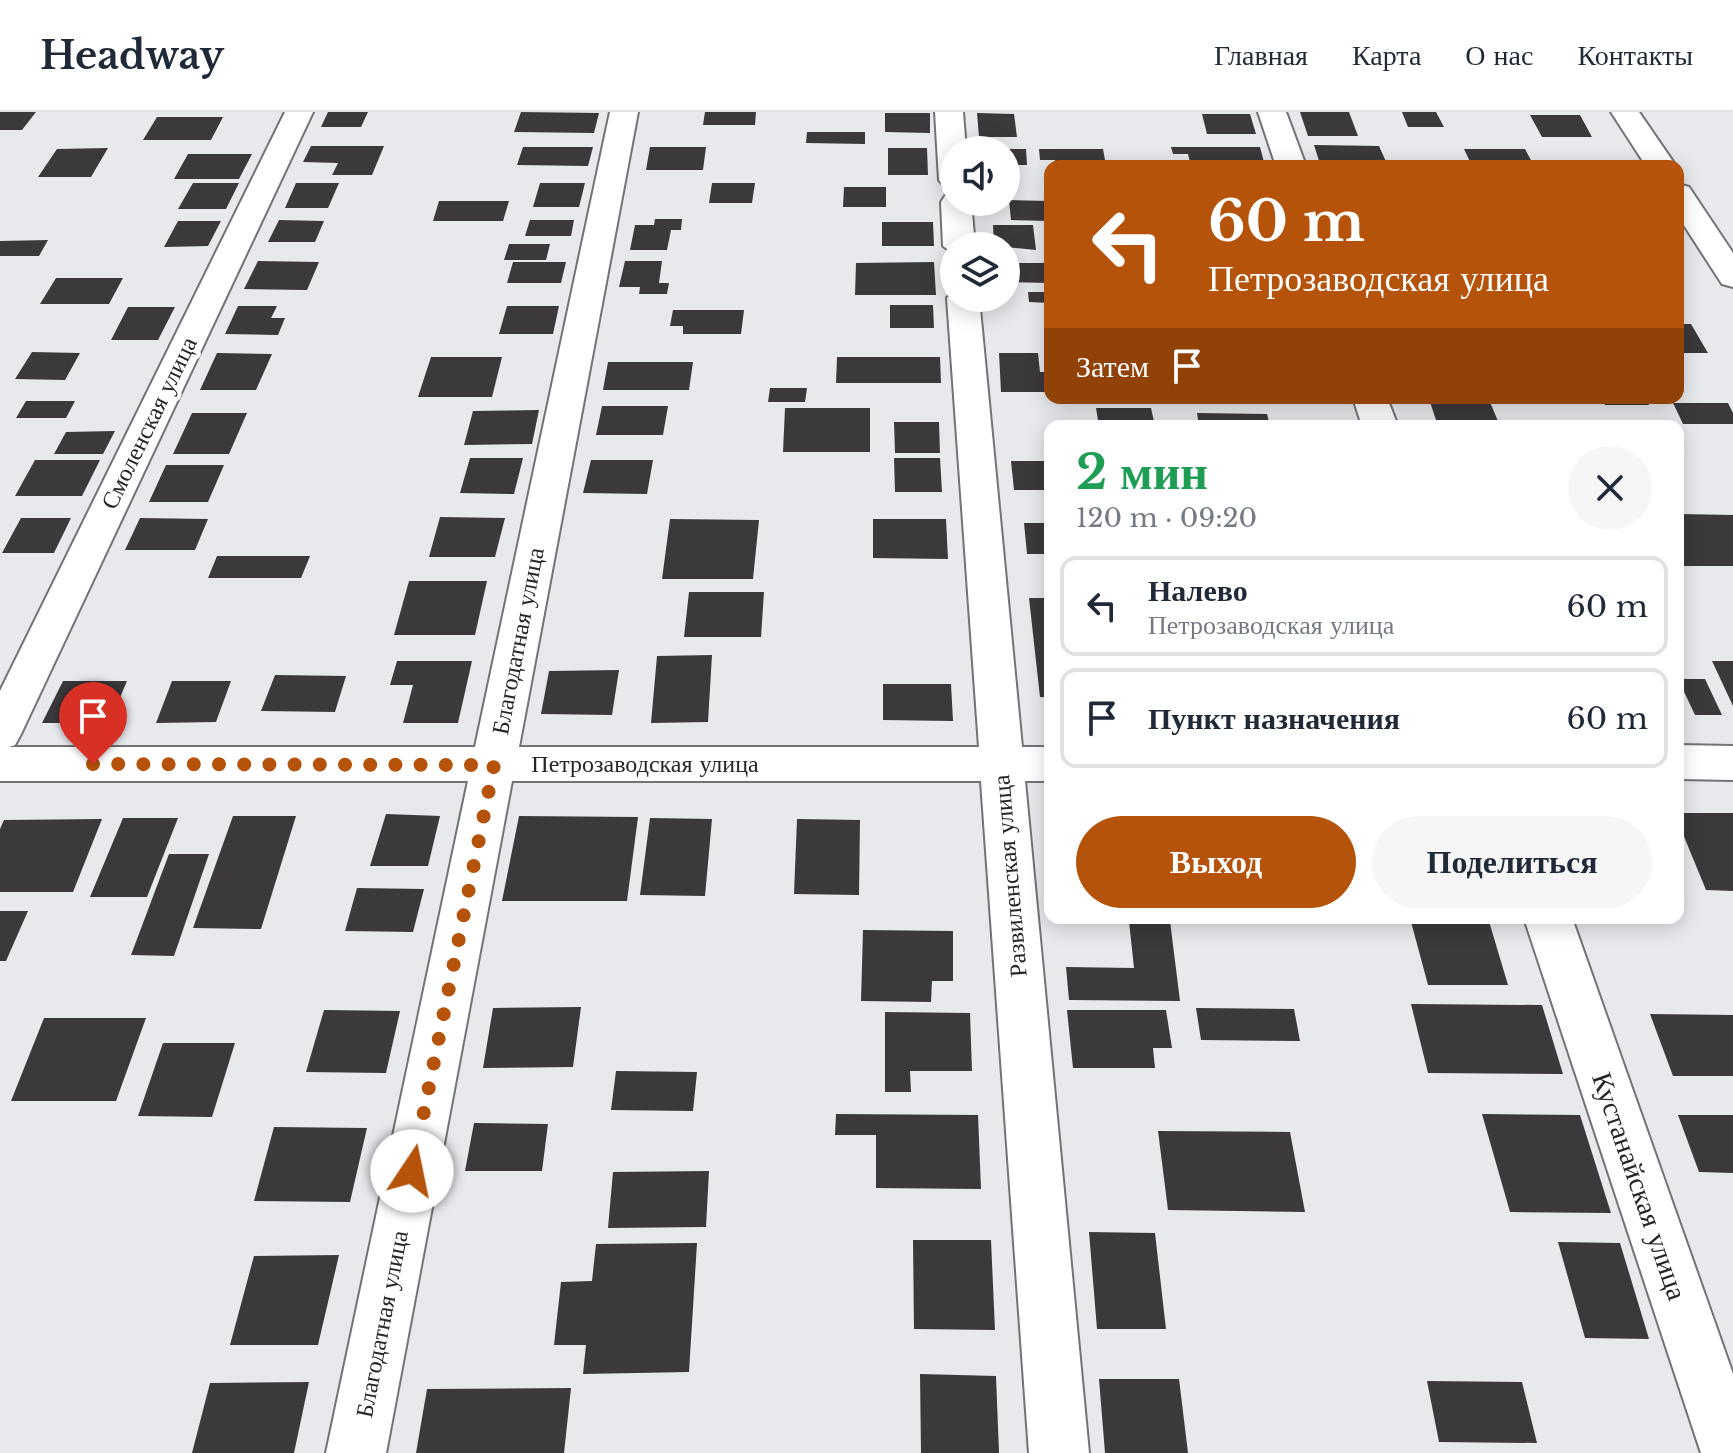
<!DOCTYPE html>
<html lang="ru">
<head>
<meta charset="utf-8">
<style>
	body { margin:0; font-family:"Libre Baskerville",serif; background:#f6f6f7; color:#1f2937; height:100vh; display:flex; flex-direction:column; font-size:30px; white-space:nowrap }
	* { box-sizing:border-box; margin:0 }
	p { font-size:26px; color:#747a83 }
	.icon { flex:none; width:44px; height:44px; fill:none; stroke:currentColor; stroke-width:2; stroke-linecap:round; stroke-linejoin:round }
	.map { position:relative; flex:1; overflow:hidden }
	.panel { position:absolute; left:1044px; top:308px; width:640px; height:504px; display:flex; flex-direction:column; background:#fff; border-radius:16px; box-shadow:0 4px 20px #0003 }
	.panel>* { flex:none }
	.banner { position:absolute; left:1044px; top:48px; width:640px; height:244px; border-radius:16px; box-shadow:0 4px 20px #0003; background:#b45309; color:#fff; overflow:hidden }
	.fabs { position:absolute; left:940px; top:24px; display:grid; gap:16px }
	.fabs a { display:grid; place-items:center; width:80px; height:80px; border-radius:50%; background:#fff; box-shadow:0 4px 20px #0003; font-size:40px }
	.pin { position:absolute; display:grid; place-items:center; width:68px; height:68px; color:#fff; margin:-82px -34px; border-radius:50% 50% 50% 0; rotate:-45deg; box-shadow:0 0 8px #0007 }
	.pin .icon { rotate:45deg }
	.me { position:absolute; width:88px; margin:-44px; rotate:11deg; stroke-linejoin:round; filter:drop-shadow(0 0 6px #0008) }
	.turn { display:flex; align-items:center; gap:28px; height:168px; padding:0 32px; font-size:36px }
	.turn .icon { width:104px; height:104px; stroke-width:2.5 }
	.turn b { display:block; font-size:56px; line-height:68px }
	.then { display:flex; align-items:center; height:76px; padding:0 32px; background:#0003; gap:16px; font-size:30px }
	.round { display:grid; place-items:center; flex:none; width:84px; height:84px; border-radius:42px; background:#f6f6f7 }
	.summary { display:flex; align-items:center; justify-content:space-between; height:136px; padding:0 32px }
	h1 { font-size:48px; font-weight:800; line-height:60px; color:#1e9e55 }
	.button { display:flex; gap:16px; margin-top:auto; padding:16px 32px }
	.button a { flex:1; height:92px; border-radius:48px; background:#b45309; color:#fff; font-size:32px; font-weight:800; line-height:92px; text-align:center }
	.button a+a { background:#f6f6f7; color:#1f2937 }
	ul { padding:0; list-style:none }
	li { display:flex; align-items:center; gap:24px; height:100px; margin:0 16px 12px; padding:0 16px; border:4px solid #e0e1e3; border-radius:16px }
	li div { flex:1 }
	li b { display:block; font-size:30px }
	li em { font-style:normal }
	header { display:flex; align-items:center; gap:48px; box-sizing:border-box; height:112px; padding:0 40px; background:#fff; border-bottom:2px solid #e0e1e3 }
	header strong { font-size:38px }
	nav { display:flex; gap:44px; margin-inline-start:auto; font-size:28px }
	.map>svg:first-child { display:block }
</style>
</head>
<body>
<header>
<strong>Headway</strong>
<nav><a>Главная</a><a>Карта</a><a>О нас</a><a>Контакты</a></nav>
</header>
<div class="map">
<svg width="1733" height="1341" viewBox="0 0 1733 1341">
	<rect width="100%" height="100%" fill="#e8e9ed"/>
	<path fill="#3b393b" d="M0 0H36L22 18H0Z
		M328 0H368L361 15H321Z
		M521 0 599 1 594 21 514 20Z
		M705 0H756L755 13H703Z
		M1300 0H1349L1358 24H1308Z
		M1402 0H1436L1444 15H1408Z
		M885 1H930V21L885 20Z
		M977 1 1014 2 1017 25H979Z
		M1202 2H1250L1256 22H1207Z
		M1530 3H1580L1592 25H1542Z
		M157 5H223L211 28H143Z
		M807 20H865V32L806 31Z
		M1314 33 1379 34 1388 54 1320 52Z
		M311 34H384L372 63H332L338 51 303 50Z
		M523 35H593L588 54 517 53Z
		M650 35H706L703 58H646Z
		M1171 35H1260L1265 54H1191L1188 42H1173Z
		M108 36 91 65H38L57 37Z
		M888 36H927L928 63H888Z
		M1006 37H1026L1027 53H1006Z
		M1039 37H1103L1105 48H1118L1119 54 1055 52V48H1040Z
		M1464 37H1525L1534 54H1472Z
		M188 42H252L239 67H174Z
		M193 71H239L226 97H178Z
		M296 71H339L328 96H285Z
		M540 71H585L579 95H533Z
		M712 71H755L752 91H709Z
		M844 75H886V95H843Z
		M1009 88 1050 89V109L1011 108Z
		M439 89H509L503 109H433Z
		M655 107H682L681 118H671L667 138H630L635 113H654Z
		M279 108 324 109 315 130H268Z
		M530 108H574L571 124H525Z
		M178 109H221L208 134 164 135Z
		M882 110H933L934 134H882Z
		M993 113H1033L1036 138 994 134Z
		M48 128 39 144H0V129Z
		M509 132H550L546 148H504Z
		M258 149 319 150 307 178 244 177Z
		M625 149H662L659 171H669L667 182H639L640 175H619Z
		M513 150H566L561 171H507Z
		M934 150 936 183H855L856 151Z
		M1006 151H1050V171L1006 170Z
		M56 166H123L109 192H40Z
		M1028 180H1050V191L1029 190Z
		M890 193H933L934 216H890Z
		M238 194H277L271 206H285L278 223 225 222Z
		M507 194H559L553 222H499Z
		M128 195H175L158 228H111Z
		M673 198H744L741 222H683V214H670Z
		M1678 207 1681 212H1691L1708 241H1678Z
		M32 240 80 241 65 268 15 267Z
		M217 241 272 242 256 278H200Z
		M999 241H1038L1040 260H1050V280H1001Z
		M431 245H502L492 285H418Z
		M837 245H940L941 271H836Z
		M608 250H693L689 278H603Z
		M770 276H807L805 290H768Z
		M1601 286H1645L1649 293H1605Z
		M26 289H75L66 306H16Z
		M1430 290H1490L1500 314H1438Z
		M1673 291H1728L1733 301V312H1683Z
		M602 294H668L663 323H596Z
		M785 296H870V340H783Z
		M1096 296H1151L1155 314H1099Z
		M539 298 532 332 464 333 473 299Z
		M192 301H247L229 342H173Z
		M1197 301 1267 302 1270 314H1199Z
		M894 310H939L940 341H895Z
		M115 319 103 342H54L66 320Z
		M470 346H523L514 382 460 381Z
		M894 346H940L942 380H895Z
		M35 348H100L82 384H15Z
		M591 348H653L647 382 583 381Z
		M1011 349H1050V378H1014Z
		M166 353H224L208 390H149Z
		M1678 402 1733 403V454H1678Z
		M440 405 505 406 495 445H429Z
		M21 406H71L54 441H2Z
		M140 406 208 407 195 438H125Z
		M670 407 759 408 753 467H662Z
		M873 407H946L948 447 873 446Z
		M1024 411H1050V442H1027Z
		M217 444H310L301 466H208Z
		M409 469H487L475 523H394Z
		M689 480H764L761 525H684Z
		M1029 486H1050V585H1040Z
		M712 543 708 610 651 611 657 544Z
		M397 549H472L458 611H403L413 573H390Z
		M1712 549H1733V594Z
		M619 558 612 603 541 602 549 559Z
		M275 563 346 564 335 600 261 599Z
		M1678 567H1705L1722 603H1695Z
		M63 569H127L109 611H42Z
		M172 569H231L216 610 156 611Z
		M883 572H951L953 609 883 608Z
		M1678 701H1733V779L1706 778 1678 710Z
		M386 702 440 704 428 754H370Z
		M233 704H296L261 817 193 816Z
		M519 704 638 705 627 789H502Z
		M123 706H178L147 785H90Z
		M650 706 712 707 705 784 640 783Z
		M102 707 73 780H0V717L4 708Z
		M797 707 860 708 859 783 794 782Z
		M169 742H209L174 844 131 843Z
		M357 776 424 777 413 820 345 819Z
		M0 799H28L6 849H0Z
		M1410 806H1488L1508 873H1428Z
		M1129 809H1170L1180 889 1069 888 1066 855 1134 856Z
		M863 818 953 819V869H932L931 890 861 889Z
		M1411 892 1542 893 1563 962 1428 961Z
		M581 895 573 955 483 956 493 896Z
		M1196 896 1294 897 1300 929 1201 928Z
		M324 898 400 899 386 961 306 960Z
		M1067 898H1166L1172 936H1153L1155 956H1073Z
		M885 900 970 901 972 959H910L911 980H885Z
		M1650 902 1733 903V964H1673Z
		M44 906H146L116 989H11Z
		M163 931H235L212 1005 138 1004Z
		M616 959 697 960 693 999 611 998Z
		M836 1002 978 1003 981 1077 876 1076V1023H835Z
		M1482 1002 1580 1003 1611 1101 1510 1100Z
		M1678 1003H1733V1061L1699 1060Z
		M474 1011 548 1012 542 1059H465Z
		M274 1015 367 1016 350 1090 254 1089Z
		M1158 1019 1290 1020 1305 1100 1168 1098Z
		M709 1059 706 1115 608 1116 613 1060Z
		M1089 1120 1155 1121 1166 1217H1097Z
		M913 1128H991L995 1218 914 1217Z
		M1558 1130 1620 1131 1649 1227 1585 1226Z
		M697 1131 689 1260 583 1262 586 1233H554L561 1170 592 1169 596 1132Z
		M339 1143 318 1233H230L254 1144Z
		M920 1262 996 1264 999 1341H921Z
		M1099 1267H1179L1188 1341H1105Z
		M1427 1269 1522 1270 1537 1331 1439 1330Z
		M309 1270 294 1341H192L210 1271Z
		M571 1276 564 1341H416L427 1277Z"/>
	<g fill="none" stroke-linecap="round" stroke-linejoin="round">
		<g stroke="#717376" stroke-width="4">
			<path id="minor" d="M285 0H313L21 622 15 633 9 635H475L610 0H638L519 635H979L947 186 954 179V186H979L1022 635H1050V669H1025L1089 1341H1029L981 669H512L386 1341H326L468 669H0V579Z
				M935 0H963L966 38H954V77L944 74 939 68Z
				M1258 0H1286L1306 54H1276Z
				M1611 0H1639L1676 54H1646Z
				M1678 72 1689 75 1733 141V175L1722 172 1678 104Z
				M954 81V90H971L975 134H954V142L943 134 941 90 945 84Z
				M1353 286H1387L1398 314H1362Z
				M1678 633 1733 634V668L1678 667Z
				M1524 806H1572L1733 1262V1341H1701Z"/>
		</g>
		<use href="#minor" fill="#fff" fill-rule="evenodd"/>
	</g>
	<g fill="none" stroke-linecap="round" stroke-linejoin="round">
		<path stroke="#b45309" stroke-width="14" stroke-dasharray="0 25.2" d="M93 652 494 653 412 1059"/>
	</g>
	<g text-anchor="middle" stroke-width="8" stroke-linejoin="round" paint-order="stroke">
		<g font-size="24" fill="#252627" stroke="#fff">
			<text transform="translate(149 311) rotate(-64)" y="8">Смоленская улица</text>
			<text transform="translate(518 529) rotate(-79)" y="8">Благодатная улица</text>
			<text x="645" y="660">Петрозаводская улица</text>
			<text transform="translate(1010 764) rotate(-95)" y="8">Развиленская улица</text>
			<text transform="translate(382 1212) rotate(-79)" y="8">Благодатная улица</text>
		</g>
		<g font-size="28" fill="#252627" stroke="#fff">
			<text transform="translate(1640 1074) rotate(71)" y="10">Кустанайская улица</text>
		</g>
	</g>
</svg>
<div class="fabs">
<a><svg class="icon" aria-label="sound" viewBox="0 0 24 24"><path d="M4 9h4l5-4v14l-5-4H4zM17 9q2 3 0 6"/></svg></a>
<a><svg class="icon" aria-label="layers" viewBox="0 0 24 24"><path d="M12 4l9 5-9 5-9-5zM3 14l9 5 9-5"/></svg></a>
</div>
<div class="pin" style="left:93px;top:652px;background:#d93025"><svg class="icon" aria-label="arrive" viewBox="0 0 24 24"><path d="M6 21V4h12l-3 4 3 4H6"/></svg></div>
<svg class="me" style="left:412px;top:1059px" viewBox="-20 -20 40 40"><circle r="19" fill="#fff"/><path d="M0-13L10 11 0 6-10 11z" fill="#b45309"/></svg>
<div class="banner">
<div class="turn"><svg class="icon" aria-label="left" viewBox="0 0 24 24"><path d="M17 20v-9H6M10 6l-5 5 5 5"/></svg><div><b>60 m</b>Петрозаводская улица</div></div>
<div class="then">Затем<svg class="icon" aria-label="arrive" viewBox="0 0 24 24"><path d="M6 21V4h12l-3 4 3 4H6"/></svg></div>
</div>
<section class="panel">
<div class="summary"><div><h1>2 мин</h1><p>120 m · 09:20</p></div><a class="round"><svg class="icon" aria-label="close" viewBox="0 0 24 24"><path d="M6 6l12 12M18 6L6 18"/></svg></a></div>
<ul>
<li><svg class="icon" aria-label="left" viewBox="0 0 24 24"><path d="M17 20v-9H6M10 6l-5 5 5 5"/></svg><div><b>Налево</b><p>Петрозаводская улица</p></div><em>60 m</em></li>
<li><svg class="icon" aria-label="arrive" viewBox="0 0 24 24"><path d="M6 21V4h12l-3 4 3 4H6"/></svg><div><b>Пункт назначения</b></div><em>60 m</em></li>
</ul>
<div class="button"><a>Выход</a><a>Поделиться</a></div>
</section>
</div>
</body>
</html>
